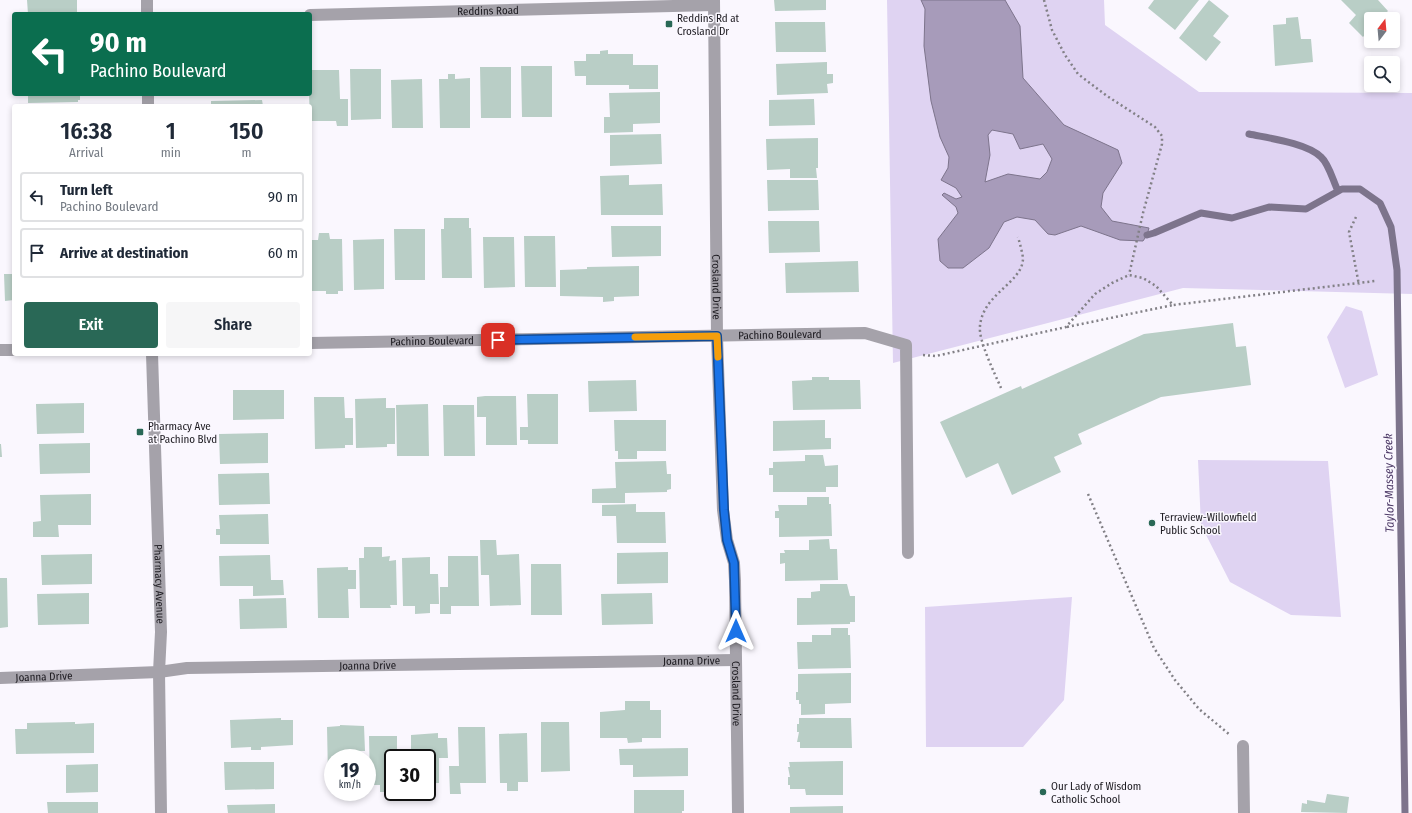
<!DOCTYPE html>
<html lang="en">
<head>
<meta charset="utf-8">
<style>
	body { margin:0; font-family:"Fira Sans Condensed",sans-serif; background:#f6f6f7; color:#1f2937; height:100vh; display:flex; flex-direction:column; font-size:15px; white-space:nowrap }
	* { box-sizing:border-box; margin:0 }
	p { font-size:13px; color:#747a83 }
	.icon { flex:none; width:22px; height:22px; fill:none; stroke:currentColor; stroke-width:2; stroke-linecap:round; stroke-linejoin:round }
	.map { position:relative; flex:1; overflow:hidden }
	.drawer { position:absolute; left:12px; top:104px; width:300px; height:252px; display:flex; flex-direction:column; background:#fff; border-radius:4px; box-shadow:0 2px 6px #0003 }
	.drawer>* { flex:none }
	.top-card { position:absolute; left:12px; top:12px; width:300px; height:84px; border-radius:4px; box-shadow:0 2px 6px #0003; background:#0b6e4f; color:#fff; overflow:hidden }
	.needle { width:26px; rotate:16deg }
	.tools { position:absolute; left:1364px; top:12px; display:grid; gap:8px }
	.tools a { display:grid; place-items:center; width:36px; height:36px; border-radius:4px; background:#fff; box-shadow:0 2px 6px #0003; font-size:20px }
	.speed { position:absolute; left:324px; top:749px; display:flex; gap:8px; font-size:20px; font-weight:700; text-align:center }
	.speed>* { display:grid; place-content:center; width:52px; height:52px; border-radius:50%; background:#fff; box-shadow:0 2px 6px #0003; line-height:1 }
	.speed small { font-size:10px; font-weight:400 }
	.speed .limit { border:2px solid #111; border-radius:6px; background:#fff; color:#111 }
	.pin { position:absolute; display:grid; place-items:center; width:34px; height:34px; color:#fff; margin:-17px; border-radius:8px; box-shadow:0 2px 6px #0006 }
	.me { position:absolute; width:44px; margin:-22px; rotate:0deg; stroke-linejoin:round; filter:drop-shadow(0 0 3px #0008) }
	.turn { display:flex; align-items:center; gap:14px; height:84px; padding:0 12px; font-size:18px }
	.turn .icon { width:52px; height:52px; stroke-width:2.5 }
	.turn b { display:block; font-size:28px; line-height:34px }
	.eta { display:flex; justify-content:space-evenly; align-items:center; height:68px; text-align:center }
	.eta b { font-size:24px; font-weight:600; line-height:28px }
	.cta { display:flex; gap:8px; margin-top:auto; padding:8px 12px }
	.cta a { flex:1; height:46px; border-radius:4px; background:#296856; color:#fff; font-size:16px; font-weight:600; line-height:46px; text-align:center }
	.cta a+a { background:#f6f6f7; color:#1f2937 }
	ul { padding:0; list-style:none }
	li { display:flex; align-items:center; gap:12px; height:50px; margin:0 8px 6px; padding:0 4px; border:2px solid #e0e1e3; border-radius:4px }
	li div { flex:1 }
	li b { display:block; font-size:15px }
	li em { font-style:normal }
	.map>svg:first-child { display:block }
</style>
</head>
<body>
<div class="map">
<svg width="1412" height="813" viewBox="0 0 1412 813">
	<rect width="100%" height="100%" fill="#faf7fe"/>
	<path fill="#dfd3f2" d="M887 0H1104L1105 25 1199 92 1412 93V294L1183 288 893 363Z
		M1346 306 1362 311 1378 375 1345 388 1327 337Z
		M1198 460 1328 461 1341 617 1291 615 1230 582 1201 525Z
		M1072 597 1064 700 1023 747H926L925 607Z"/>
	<path fill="#a79bba" stroke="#7d748c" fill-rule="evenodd" d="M921 0H1005L1020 26 1023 78 1064 125 1118 150 1122 163 1103 193 1101 207 1112 221 1149 228 1147 235 1143 241 1120 240 1081 226 1055 235 1048 234 1035 220 1017 217 1004 222 989 248 963 268H948L940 261 938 239 958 213 956 207 942 195 944 193 956 199 962 197 956 188 941 180 948 168 949 157 940 137 931 101 924 46 925 9ZM992 130 1013 134 1020 149 1043 144 1052 159 1047 172 1040 179 1008 174 985 182 990 155 988 135Z"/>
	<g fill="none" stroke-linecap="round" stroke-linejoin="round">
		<path stroke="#7d748c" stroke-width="7" d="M1249 134C1268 138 1307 143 1321 157 1329 164 1333 181 1338 191
			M1147 235 1154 233 1201 213 1232 218 1269 207 1306 209 1342 189H1360L1380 203 1391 227 1397 270 1405 813"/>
	</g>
	<path fill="#b9cec6" d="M27 0H77V14H28Z
		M774 0H826V10L775 11Z
		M1154 0H1199L1175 30 1148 8Z
		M1209 0 1229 16 1213 36 1221 42 1206 61 1179 38Z
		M1341 0H1378L1388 11 1380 19H1371V28L1363 37 1349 23 1356 15Z
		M1298 17 1301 39H1311L1313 62 1275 66 1273 25 1286 24V18Z
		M775 22H825L826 52H776Z
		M608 50V54H633V65H658V89H629V85H586V76H575L574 61H586V54H600V51Z
		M827 62V74H833V83L827 84 828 93 777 95 776 64Z
		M521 66H552V117H522Z
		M480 67H511V118H481Z
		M350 69H381V119L351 120Z
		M310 70H339L340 99H348V126H337L336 121H310L309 94H310Z
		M448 74H455V79L470 78V128H440L439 79H448Z
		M422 79 423 128H392L391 80Z
		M660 92V123L633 124V132L604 133V117H610L609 93Z
		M28 94H80V100H78V102L28 103Z
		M814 99 815 125 769 126V100Z
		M262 100 263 106H211V101Z
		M661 134 662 164 610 166V135Z
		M818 138V168H816L817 178H790V169L767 170 766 139Z
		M629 175V185L662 184 663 215H601L600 176Z
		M767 180H818L819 210 768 211Z
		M444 218H469V228H471L472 278H442L441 229H444Z
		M768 221H819L820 252 769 253Z
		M611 226H661V256L612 257Z
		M394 229H425V280H395Z
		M319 233H329L330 239H342L343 291H338V294H326V291H312V240H318Z
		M524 236H555L556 287H525Z
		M483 237H514L515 287 484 288Z
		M384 239V289L354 290 353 240Z
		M858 261 859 292 786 293 785 263Z
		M639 266V296L614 297V301L603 302V297L560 296V270L587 269V267Z
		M4 274H14V300L5 301Z
		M1233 323 1236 347 1246 346 1251 385 1161 397 1078 434 1082 444 1054 457 1061 472 1012 495 998 463 966 478 940 422 1021 386 1022 389 1144 334Z
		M812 377H829V380H860L861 409 793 410 792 381 812 380Z
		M636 380 637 411 589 412 588 381Z
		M233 390H284V419L233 420Z
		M527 394H558V444H528V440H520V427H528Z
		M485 396H516L517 445H486V417H477V397Z
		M314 397H344L345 418H353V445H345V448L315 449Z
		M386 398V408H395V444H387V447L356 448 355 399Z
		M84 403V433L37 434 36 404Z
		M428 404 429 456H397L396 405Z
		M443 405H474L475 456H444Z
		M614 420H666V451H637V459H618V451H615Z
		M825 420V438H831V449L773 451V421Z
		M268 433V463L220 464 219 434Z
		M90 443V473L40 474 39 444Z
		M0 444H1L2 457H0Z
		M805 455H823L825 466 838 465V487H826V492H773V475H769V468H773V462L805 461Z
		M666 461 667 474H671V489L667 490V492L625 493V503H592V489L616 488 615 462Z
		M269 473 270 504 219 505 218 474Z
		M91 494V525H58L59 537H33V522L41 521 40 495Z
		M807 497H829V504H831L832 536 779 537V518H775V511H779L778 505H807Z
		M636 504V512H665L666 543H617L616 516H602V505Z
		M268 514 269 544H220V535H216V529H220L219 515Z
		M829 539 830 549H837L838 580 785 581V563L780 564V553H785L784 550H809V540Z
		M480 540H496L497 555 519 554 521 605 490 606 489 575H481Z
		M364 547H382V557L390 556 389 561 396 560 397 605H390L391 608H360L359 558H364Z
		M668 552V583L617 584V553Z
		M92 554V584L42 585 41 555Z
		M270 555 271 580H283L284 595 253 596V586H220L219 556Z
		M448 556H478L479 606H451V614H440V587H448Z
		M430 557V574H438L439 604H430V613L415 614V606H403L402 558Z
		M531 564H561L562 615H531Z
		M348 567V570H356V589H348L349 618H318L317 568Z
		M0 578H7L8 627 0 628Z
		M820 584H847L850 596H855V622H850V624L797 625V598H811V592L820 591Z
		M89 593V624L38 625 37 594Z
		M652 593 653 624 602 625 601 594Z
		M286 598 287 628 240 629 239 599Z
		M831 628H848V635H850L851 668 798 669 797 642H812V635H831Z
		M851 673V703L825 704V714L801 715V704H799V700H796V692H798V674Z
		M625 701H650V710H661V738H642V742L628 743 627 738H600V712L625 710Z
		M281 718V720H293V745L261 747V750H251V747L231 748 230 720Z
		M799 718H851L852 748H800V742H797L799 732H797V724H799Z
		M75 722V724L94 723V753L16 754 15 729H27V723Z
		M541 722H569L570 771 541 772Z
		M340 725 364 726 365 751H355L356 758H333V776H328L327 727 340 726Z
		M458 727H485L486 783H460L461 794H450L449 766H459Z
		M438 733V738H447L448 758H439V783H433L434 793H427V758H411V735Z
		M527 733 528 782H518V791H507V783H500L499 734Z
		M369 736H397V758H393V792H380V785H370Z
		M688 748V776L633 777V765H620L619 749Z
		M843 761V795H806L805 789H790V785H788V777H790L788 767H790L789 762Z
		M224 762H274V789L225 790Z
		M98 764V792L66 793V765Z
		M634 790H684V811H682V813H634Z
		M1327 794 1349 797 1347 813 1301 812 1302 803 1307 804V800L1325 803Z
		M47 802H98V813H48Z
		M275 804V813H228L227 805Z
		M843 806V813H790V807Z"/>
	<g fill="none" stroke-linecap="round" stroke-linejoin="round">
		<path stroke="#828086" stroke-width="2.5" stroke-dasharray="2 3" stroke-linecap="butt" d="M1044 0 1052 30 1065 55 1078 74 1107 96 1155 127 1162 136V144L1143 213 1129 275
			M1356 217 1349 232 1359 285
			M1067 327 1173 305
			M923 355 936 356 1066 327 1095 294 1112 283 1129 275 1143 278 1156 286 1173 305 1375 281
			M1001 388C995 374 978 340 980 326 983 293 1023 283 1023 258 1022 251 1020 244 1018 237
			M1088 494 1154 648 1175 680 1199 709 1230 735"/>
		<g stroke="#a5a2aa" stroke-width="12">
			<path d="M147 0V14"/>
			<path id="s1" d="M714 0 717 336 723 510 727 540 734 563 735 581 738 813"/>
			<path id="s2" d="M310 15 714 5"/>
			<path d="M148 106V94"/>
			<path id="s3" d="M310 343 865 333 906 345 908 553"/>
			<path d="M0 350H14"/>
			<path id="s4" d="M152 354 161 632 159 672 161 813"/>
			<path id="s5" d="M0 678 159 672 187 668 736 660"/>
			<path d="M1243 746 1244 813"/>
		</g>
	</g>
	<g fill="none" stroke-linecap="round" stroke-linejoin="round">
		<g stroke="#114b97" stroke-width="10">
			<path id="route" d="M498 340 717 336 724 510 727 540 734 563 736 631"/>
		</g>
		<use href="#route" stroke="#1a73e8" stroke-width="7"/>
		<path stroke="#f59e0b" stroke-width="7" d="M635 337 717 336 718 357"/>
	</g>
	<g fill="#296856" stroke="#faf7fe" stroke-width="1.5">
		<rect x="665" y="20" width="8" height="8" rx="2"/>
		<rect x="136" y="428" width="8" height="8" rx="2"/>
		<circle cx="1152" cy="523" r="4"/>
		<circle cx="1043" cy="792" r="4"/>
	</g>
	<g text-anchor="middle" stroke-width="3" stroke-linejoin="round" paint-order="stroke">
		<g font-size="11" fill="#1c1a20" stroke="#faf7fe">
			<text dy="4" stroke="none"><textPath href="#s2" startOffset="178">Reddins Road</textPath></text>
			<text dy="4" stroke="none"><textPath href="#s1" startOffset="287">Crosland Drive</textPath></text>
			<text dy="4" stroke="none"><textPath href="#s3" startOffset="470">Pachino Boulevard</textPath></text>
			<text dy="4" stroke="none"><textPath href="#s3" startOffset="122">Pachino Boulevard</textPath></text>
			<text dy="4" stroke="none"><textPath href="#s4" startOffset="230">Pharmacy Avenue</textPath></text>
			<text dy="4" stroke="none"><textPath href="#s5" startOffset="692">Joanna Drive</textPath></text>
			<text dy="4" stroke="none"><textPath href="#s5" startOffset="368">Joanna Drive</textPath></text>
			<text dy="4" stroke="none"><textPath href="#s5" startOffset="44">Joanna Drive</textPath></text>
			<text dy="4" stroke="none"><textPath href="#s1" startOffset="695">Crosland Drive</textPath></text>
		</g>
		<g font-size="11" fill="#1c1a20" stroke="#faf7fe" text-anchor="start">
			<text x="677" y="22">Reddins Rd at<tspan x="677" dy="13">Crosland Dr</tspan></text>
			<text x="148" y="430">Pharmacy Ave<tspan x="148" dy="13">at Pachino Blvd</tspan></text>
			<text x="1160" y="521">Terraview-Willowfield<tspan x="1160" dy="13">Public School</tspan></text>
			<text x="1051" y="790">Our Lady of Wisdom<tspan x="1051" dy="13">Catholic School</tspan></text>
		</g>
		<g font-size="12" font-style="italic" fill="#4d3a67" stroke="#faf7fe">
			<text transform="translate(1389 483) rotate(-91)" y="4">Taylor-Massey Creek</text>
		</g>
	</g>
</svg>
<div class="tools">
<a><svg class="needle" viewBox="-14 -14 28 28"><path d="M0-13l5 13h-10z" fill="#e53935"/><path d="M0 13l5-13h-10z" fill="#747a83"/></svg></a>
<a><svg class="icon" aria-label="search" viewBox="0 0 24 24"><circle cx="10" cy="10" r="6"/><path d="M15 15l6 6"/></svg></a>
</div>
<div class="speed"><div>19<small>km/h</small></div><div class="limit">30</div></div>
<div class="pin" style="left:498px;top:340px;background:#d93025"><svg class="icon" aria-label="arrive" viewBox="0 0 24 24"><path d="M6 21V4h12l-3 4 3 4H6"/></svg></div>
<svg class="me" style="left:736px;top:631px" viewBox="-20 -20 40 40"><path d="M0-17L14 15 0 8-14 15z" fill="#1a73e8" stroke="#fff" stroke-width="4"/></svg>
<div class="top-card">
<div class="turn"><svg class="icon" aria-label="left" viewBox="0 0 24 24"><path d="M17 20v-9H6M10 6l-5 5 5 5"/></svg><div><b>90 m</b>Pachino Boulevard</div></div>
</div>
<section class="drawer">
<div class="eta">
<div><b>16:38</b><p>Arrival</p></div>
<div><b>1</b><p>min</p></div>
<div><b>150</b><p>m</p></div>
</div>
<ul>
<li><svg class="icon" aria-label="left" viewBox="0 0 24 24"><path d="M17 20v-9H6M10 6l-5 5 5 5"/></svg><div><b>Turn left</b><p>Pachino Boulevard</p></div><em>90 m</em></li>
<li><svg class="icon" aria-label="arrive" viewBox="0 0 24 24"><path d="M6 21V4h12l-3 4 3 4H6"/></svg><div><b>Arrive at destination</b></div><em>60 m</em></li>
</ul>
<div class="cta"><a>Exit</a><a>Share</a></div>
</section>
</div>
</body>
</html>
